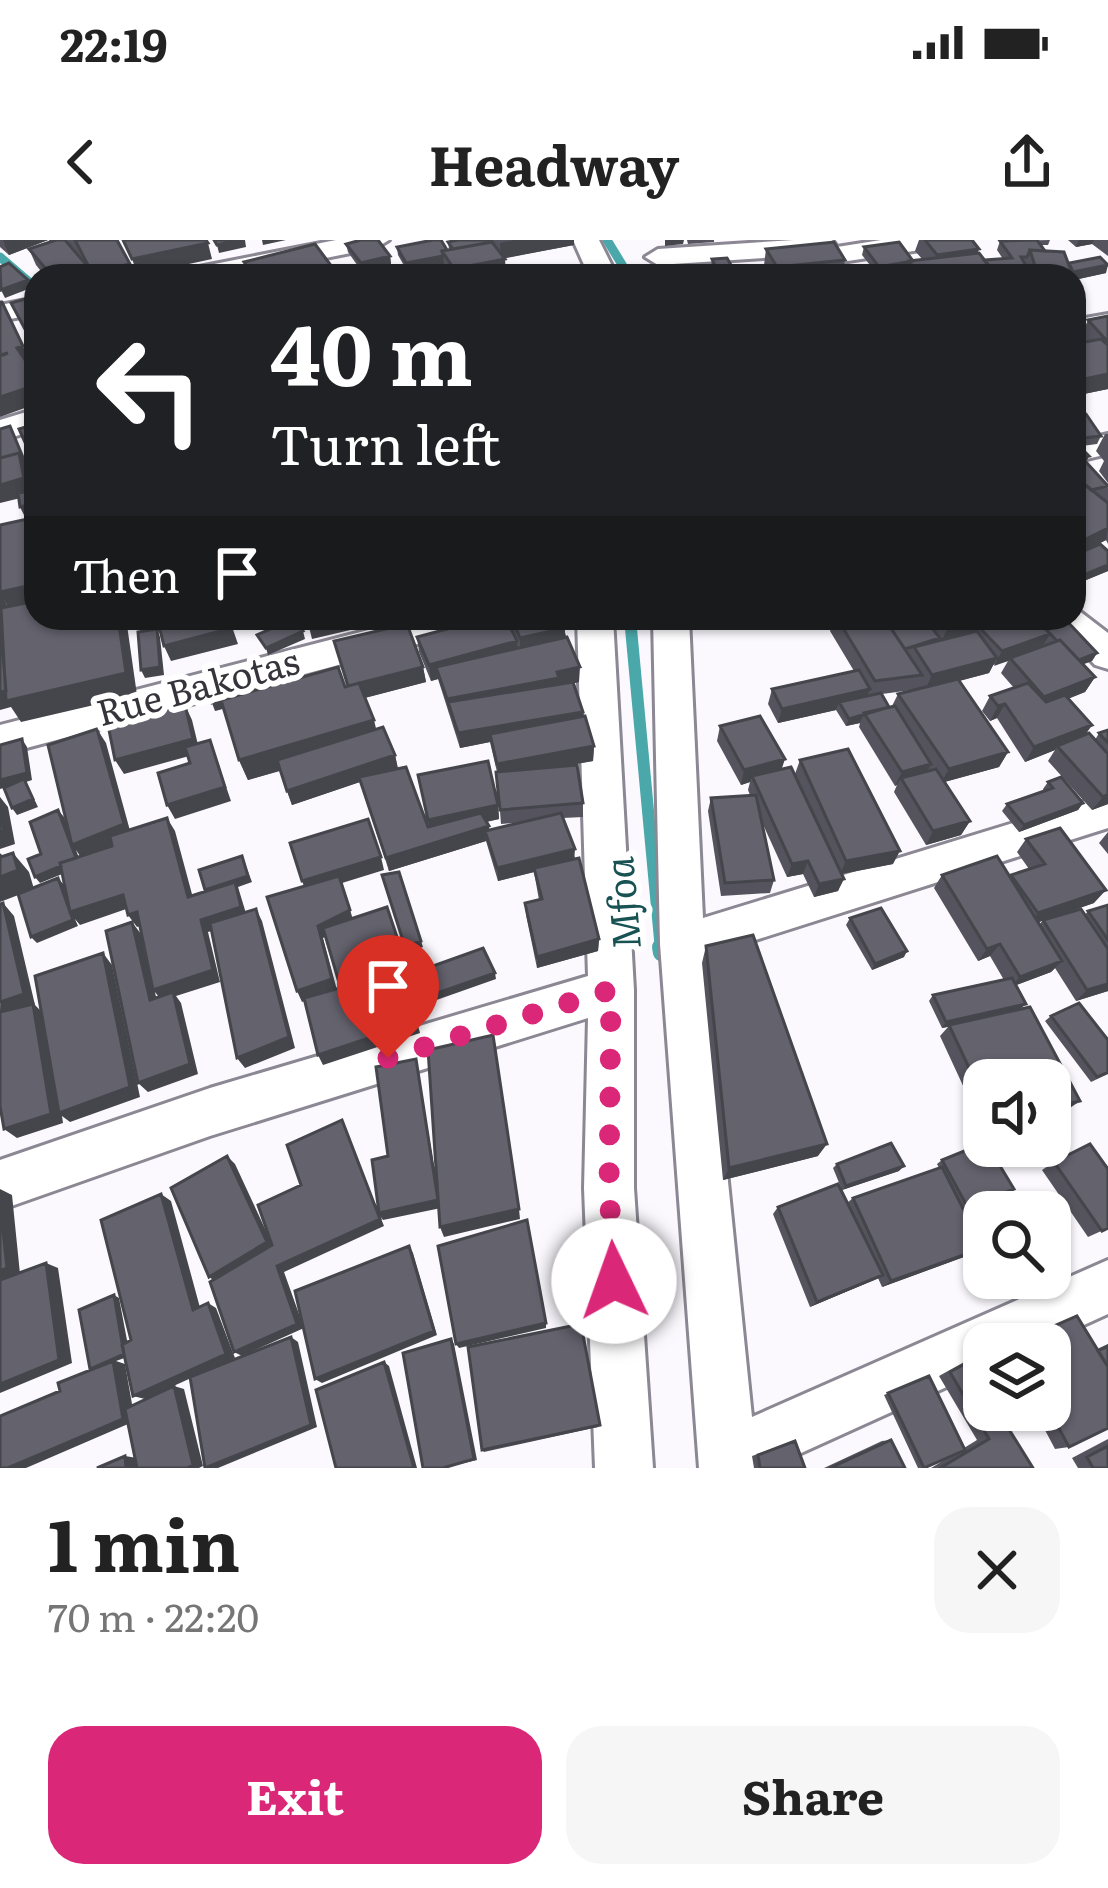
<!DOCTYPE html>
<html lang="en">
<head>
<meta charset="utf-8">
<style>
	body { margin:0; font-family:Literata,serif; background:#f6f6f6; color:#222; height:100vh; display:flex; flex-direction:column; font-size:45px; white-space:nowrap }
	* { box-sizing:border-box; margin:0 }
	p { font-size:39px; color:#767676 }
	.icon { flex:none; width:66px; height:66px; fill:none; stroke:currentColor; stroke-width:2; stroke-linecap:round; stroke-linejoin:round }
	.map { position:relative; height:1228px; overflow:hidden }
	.sheet { display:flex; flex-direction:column; background:#fff; flex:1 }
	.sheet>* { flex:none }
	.banner { position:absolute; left:24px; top:24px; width:1062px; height:366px; border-radius:36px; box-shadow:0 3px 9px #0004; background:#202124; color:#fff; overflow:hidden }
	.fabs { position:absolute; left:963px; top:819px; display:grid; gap:24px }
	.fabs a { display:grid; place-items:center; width:108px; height:108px; border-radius:24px; background:#fff; box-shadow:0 3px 9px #0004; font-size:60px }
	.pin { position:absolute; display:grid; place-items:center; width:102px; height:102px; color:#fff; margin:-123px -51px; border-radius:50% 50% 50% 0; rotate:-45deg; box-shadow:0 0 12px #0007 }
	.pin .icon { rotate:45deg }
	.me { position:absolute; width:132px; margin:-66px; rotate:357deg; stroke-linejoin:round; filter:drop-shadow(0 0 9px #0008) }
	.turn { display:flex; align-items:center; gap:42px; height:252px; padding:0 48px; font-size:54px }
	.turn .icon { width:156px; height:156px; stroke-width:2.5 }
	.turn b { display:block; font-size:84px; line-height:102px }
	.then { display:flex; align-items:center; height:114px; padding:0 48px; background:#0003; gap:24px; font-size:45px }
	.round { display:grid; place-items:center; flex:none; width:126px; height:126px; border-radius:36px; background:#f6f6f6 }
	.headline { display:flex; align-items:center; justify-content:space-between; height:204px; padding:0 48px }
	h1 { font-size:72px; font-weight:700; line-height:90px }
	.button { display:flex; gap:24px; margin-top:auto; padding:24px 48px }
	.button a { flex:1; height:138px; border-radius:36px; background:#db2777; color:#fff; font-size:48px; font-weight:700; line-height:138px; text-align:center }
	.button a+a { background:#f6f6f6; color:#222 }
	.status { display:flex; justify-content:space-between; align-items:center; height:84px; padding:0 60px; background:#fff; direction:ltr }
	.status svg { height:33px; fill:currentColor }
	header { display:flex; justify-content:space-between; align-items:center; height:156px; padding:0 48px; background:#fff; font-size:54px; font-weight:700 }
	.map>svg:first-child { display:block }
</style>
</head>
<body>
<div class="status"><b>22:19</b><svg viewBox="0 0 49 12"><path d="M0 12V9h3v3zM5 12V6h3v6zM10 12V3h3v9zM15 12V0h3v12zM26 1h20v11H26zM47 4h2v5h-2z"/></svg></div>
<header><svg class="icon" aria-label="back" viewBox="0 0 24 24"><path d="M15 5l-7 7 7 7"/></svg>Headway<svg class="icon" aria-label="share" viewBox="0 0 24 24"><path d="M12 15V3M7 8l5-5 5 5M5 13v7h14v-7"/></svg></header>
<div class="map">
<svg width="1108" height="1228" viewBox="0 0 1108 1228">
	<rect width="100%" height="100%" fill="#fbf9fe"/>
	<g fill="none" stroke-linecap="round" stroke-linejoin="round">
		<path stroke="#4aa8aa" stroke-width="9" d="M607 0 629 36
			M0 17 36 48"/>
		<path stroke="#4aa8aa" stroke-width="12" d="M630 378 661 710"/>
		<path stroke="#4aa8aa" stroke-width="16" d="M660 707 661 713"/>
		<g stroke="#8b8793" stroke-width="6">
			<path id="minor" d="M336 0H389L376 8 235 36H180L194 28Z
				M573 0H599L617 36H589Z
				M794 0H832L837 7 881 0H946L933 8 835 23 822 14 658 25 645 17 658 9Z
				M36 58V74L0 81V65Z
				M1108 74V92L1074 98V80Z
				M36 169V190L0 201V180Z
				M1108 194V214L1074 222V202Z
				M1074 367 1108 393V429L1095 425 1050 378H1074Z
				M415 378H484L479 387 466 391 0 515V485Z
				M577 378H613L634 750V948L653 1228H595L584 948 588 778 210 896 0 970V920L210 848 588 736Z
				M653 378H689L703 678 1108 554V588L705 716 752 1177 1108 1020V1074L1042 1104H984V1130L768 1228H699L660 704Z"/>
		</g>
		<use href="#minor" fill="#fff" fill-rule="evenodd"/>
	</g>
	<path fill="#55545e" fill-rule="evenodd" d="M0 0H48L9 15 0 7Z
		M49 0H117L134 36H45L36 25 29 9 50 2Z
		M491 0H574V5L504 18 506 35 503 36H408L445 29 444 24 407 31 398 15 397 7 449 9 448 2Z
		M687 0H714V2L688 4Z
		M919 0H972L978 14 984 20 1003 19 997 10 1000 1 1050 0 1048 5H1041L1045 11 1069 23 1106 33 1074 40 1080 55 1074 67V36H865L866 30 873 29 862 15 864 7 913 21 923 20 915 11Z
		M1068 0H1108V16L1092 4 1076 7Z
		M346 4 390 16 391 24 362 32 348 12Z
		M766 9 845 20 842 36H770L764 25Z
		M712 19 735 32 734 36H715L711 27Z
		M1108 76V149L1074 156V104L1086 102 1081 96 1088 80Z
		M1074 175 1101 196 1097 204 1074 207Z
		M1105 194H1108V243L1099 231 1104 221 1096 211Z
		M1074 213 1089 216 1086 222 1108 248V304L1106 300 1091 308 1108 311V331L1074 345Z
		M507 378H561L579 442 574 443 594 506 593 521 563 526 583 563V577L563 578 599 699 598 711 537 728 526 675 525 663 539 660 534 632 498 641 486 601 389 631 360 542 292 565 280 531 248 540 239 520 224 468 215 471 253 450 348 446 334 401 423 427 426 442 365 458 376 490 395 515 398 529 428 587 418 535 498 565 499 579 486 582 489 590 525 582 501 584 497 532 490 502 460 508 438 439 431 441 419 412 417 397 511 389Z
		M835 378H924L940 398 939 401 942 400 926 378H1062L1061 380 1097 413 1092 421 1083 424 1095 437 1085 452 1068 459 1092 485 1085 495 1095 500 1099 493 1108 490V564L1092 570 1048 521 1055 510 1025 522 997 478 990 481 982 471 990 456 1014 448 1001 433 1008 421 993 425 989 433 959 441 1008 512 999 527 944 542 970 581 961 595 926 605 894 552 897 545 895 546 859 487 860 483 846 486 836 470 778 483 768 464 772 449 854 431 830 391ZM912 450 898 454 892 466 889 467 882 454Z
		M720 486 782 529 795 534 800 520 893 624 842 634 838 651 814 657 803 634 787 637 761 580 774 640 770 653 721 656 708 571 711 558 750 555 748 550 750 542 741 545 717 501Z
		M1048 542 1083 563 1078 570 1019 592 1002 571 1007 564 1044 551 1043 549Z
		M1108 592V614L1099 603Z
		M1026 599 1094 663 1038 682 1039 685 1043 680 1085 675 1088 671 1108 665V751L1076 761 1055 728 1051 732 1016 745 1021 769 1067 870 984 840V891L940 796 948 787 942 788 929 761 933 755 1004 740 990 716 978 721 934 648 942 635 1010 637 1029 629 1017 612Z
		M850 678 904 717 872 730 846 685Z
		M706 706 818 916 723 940 702 723Z
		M1051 776 1108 800V834L1091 842 1045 781Z
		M942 920 1008 953 964 971 983 1008 972 1014 882 1047 878 1038 810 1067 773 974 778 967 847 963 853 958 939 928 937 924Z
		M1054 922 1108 988 1088 997 1042 930Z
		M837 924 899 931 842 950 833 928Z
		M984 977V1005L973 983Z
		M1077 1076 1097 1109 1108 1104V1188L1069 1207 1055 1209 1037 1175 1010 1191 1033 1228H931L951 1216 924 1228H918L884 1155 929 1136 964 1208 977 1200 939 1136 984 1111V1170H1050V1104H1010Z
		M600 1185 598 1187 484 1212 482 1210Z
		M1108 1199V1228H1078L1072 1218Z
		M891 1200 905 1228H824L882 1201Z
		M788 1203 805 1228H754L752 1216Z"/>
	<path fill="#45454c" d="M3 0H48L9 15Z
		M240 0H245L246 7 219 13 217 5Z
		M262 0H286L263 5Z
		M514 0H574V5L501 19 500 3Z
		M665 0H684L683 4 665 6Z
		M1079 0H1094L1092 4 1076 7Z
		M208 3 212 19 138 35 132 19Z
		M979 9 974 25 932 31 937 15Z
		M390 16 391 24 362 32 361 23Z
		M443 16 444 24 407 31 406 23Z
		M505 19 506 35 454 36V29Z
		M909 22 906 30 877 35 879 27Z
		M130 24 134 36H93L92 33Z
		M1108 25 1106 33 1074 40V36H1072L1073 32Z
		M89 28 92 36H64Z
		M28 40 31 48 5 58 1 50Z
		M36 90V109H34L27 93Z
		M23 106 30 123 24 125 17 108Z
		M1108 134V149L1074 156 1075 141Z
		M36 145V164L0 177V157Z
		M10 186 26 223H24L33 255 0 263V245Z
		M36 206V225L28 209Z
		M1089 216 1085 224 1074 226V219Z
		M36 263V272L24 275 20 267Z
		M1108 288 1106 300 1074 316V305Z
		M1108 325V331L1074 345V339Z
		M0 333 36 344V362L9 368 3 358 10 370 126 378 137 455 21 482 11 467 0 470Z
		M229 378 238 404 171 421 164 406Z
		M245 378H266L243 388 241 380Z
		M332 378H361L359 388 312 399 308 383Z
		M978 378H1003L978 386 975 392 942 400 949 385Z
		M565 388V404L520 413V398Z
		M157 389 160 397 164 435 145 438 141 430Z
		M303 391 305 399 268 415 266 408Z
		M1050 394 1041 409 1010 418 1008 421 994 426 1002 411Z
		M517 401 518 416 436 427 438 439 431 441 429 425Z
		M1097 413 1092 421 1071 429 1076 421Z
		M997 418 989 433 925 450 932 435Z
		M423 427 426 442 352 461 349 446Z
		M580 427 579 442 559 447 448 462 449 474 447 459Z
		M1095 437 1085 452 1035 471 1044 457Z
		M870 449 864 464 839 462 836 470 778 483 782 469Z
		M253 452 256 460 215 471 212 463Z
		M1005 464 997 478 990 481 998 466Z
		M185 465 192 480 200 513 124 534 115 520Z
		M583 472V486L490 494V502L460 508 458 493Z
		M863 475 860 483 846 486 849 479Z
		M374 480 379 501 248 540 239 520Z
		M1092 485 1082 499 1057 506 1055 510 1025 522 1034 507Z
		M97 489 106 503 132 598 82 619 76 610 82 626 40 643 35 637 58 570 64 577 74 605Z
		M22 499 27 507 32 540 26 542 38 567 17 575 12 568 25 542 0 549V540Z
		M210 500 231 561 175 579 167 565Z
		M594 506 593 521 499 538 497 524Z
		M1008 512 999 527 941 543 949 529Z
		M395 515 398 529 292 565 287 551Z
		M785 519 780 534 752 536 750 542 741 545 744 530Z
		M931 524 924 538H901L897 545 895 546 902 532Z
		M1108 554V564L1092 570 1103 557Z
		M0 557 8 567 15 604 0 609Z
		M1083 563 1078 570 1019 592 1024 585Z
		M498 565 499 579 431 594 428 580Z
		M167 578 175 591 196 669 188 657Z
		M970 581 961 595 926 605 933 591Z
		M489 586 490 599 485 591 486 601 389 631 386 618Z
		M575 609 574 622 498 641 497 628Z
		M900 611 893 624 840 634 846 621Z
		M0 613 15 631 13 613 29 632 34 649 0 662Z
		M242 616 252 642 238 647 248 680 208 692 220 742 176 756 181 763 198 834 148 852 138 843 190 824 174 757 162 761 155 752 159 771 150 760 132 682 141 694 154 750 213 730 201 680 241 667 236 647 209 657 205 650 248 636Z
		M381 617 384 630 342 643 354 683 323 698 337 750 302 762 297 751 307 654 302 641Z
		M808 621 803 634 787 637 792 624Z
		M58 638 64 645 73 671 123 655 132 667 80 685 75 679 78 686 37 703 31 697Z
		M844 639 838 651 814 657 819 644Z
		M1106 650 1094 663 1028 686 1038 673Z
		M3 663 14 676 35 765 45 775 103 713 112 725 140 857 70 882 62 876 63 883 17 898 4 889 5 776 0 771Z
		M256 669 262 681 295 808 245 828 237 818Z
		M137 672 146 684 137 687 128 675Z
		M599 699 598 711 537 728V717Z
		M421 701 423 707 406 713 405 707Z
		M1000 704 990 716 978 721 987 709Z
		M907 711 904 717 872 730 875 724Z
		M1062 721 1051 732 1009 748 1020 737Z
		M406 724 409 736 345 757 340 746Z
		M495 733 496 739 428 763 426 757Z
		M1108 744V751L1076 761 1087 750Z
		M1026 764 1020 769 942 788 946 782Z
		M417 782 420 793 323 825 318 815Z
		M416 819 441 968 383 980 380 976 384 986 284 1032 304 1088 242 1116 234 1112 277 1026 342 880 379 973Z
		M1080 861 1067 870 1050 875V868Z
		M827 904 818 916 723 940 729 928Z
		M227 916 235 924 274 1008 218 1043 209 1037Z
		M904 926 899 931 842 950 846 946Z
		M0 949 12 955 20 1034 0 1042Z
		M161 954 171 961 202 1075 193 1070Z
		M519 969 520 979 444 997 440 987Z
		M409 1006 413 1013 437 1095 322 1143 315 1139Z
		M983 1008 972 1014 882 1047 891 1041Z
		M46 1023 58 1028 72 1123 0 1153V1144Z
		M883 1035 874 1040 810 1067 817 1062Z
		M114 1055 119 1058 130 1116 116 1121 125 1124 135 1181 26 1228H8L96 1130 90 1129Z
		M208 1063 216 1068 235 1118 145 1159 133 1156Z
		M546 1083V1088L459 1108 456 1104Z
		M291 1097 298 1102 317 1187 218 1228H206Z
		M451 1099 454 1104 477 1220 443 1228Z
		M384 1122 389 1126 417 1228H414Z
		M174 1146 184 1149 203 1226 199 1228H187Z
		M125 1216 137 1218 138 1228H126Z"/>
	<path fill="#63626d" stroke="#45454c" stroke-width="3" d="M56 0H65L89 28 64 36H52L29 9Z
		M75 0H117L130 24 92 33Z
		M123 0H206L208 3 132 19Z
		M214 0H240L217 5Z
		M361 0H378L390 16 361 23 346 4Z
		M433 0H441L447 10 442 11 443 16 406 23 397 7Z
		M458 0H490L492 2 453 9 448 2Z
		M925 0H972L979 9 937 15Z
		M1037 0 1045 11 1030 10 1027 17H1021L1029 31 994 32 984 20 1012 18 1000 1Z
		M492 2 505 19 454 29 442 11Z
		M834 2 845 20 777 27 766 9Z
		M899 2 913 21 879 27 864 7Z
		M315 4 335 31 318 36H254L244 22Z
		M1030 10 1064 12 1073 36H1038Z
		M979 13 997 36H919L909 21Z
		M1100 17 1108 25 1073 32 1069 23Z
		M727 18 735 32 719 34 712 19Z
		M9 23 28 40 1 50 0 27Z
		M902 28 907 36H868L866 30Z
		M450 29 453 36 408 35Z
		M161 31 163 36H142Z
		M36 56V90L27 93 11 63Z
		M0 62H2L23 106 17 108 36 136V145L0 157V116L8 113 0 115Z
		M1108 76V102L1088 80Z
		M1101 99 1108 105V134L1075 141 1074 104Z
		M36 106V129L24 110Z
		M1086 174 1101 196 1074 199V175Z
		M36 184V206L28 209 19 189Z
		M10 186 22 215 19 213 0 218V189Z
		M1084 211 1089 216 1074 219V213Z
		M19 213 24 238 0 245V218Z
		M1086 222 1108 246 1091 250 1083 243 1078 245 1074 240V224Z
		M1083 243 1108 263V288L1074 305V247Z
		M36 250V263L20 267 18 253Z
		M36 277V344L0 352V285Z
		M1100 304 1108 311V325L1074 339V315Z
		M36 361V378H118L126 433 6 461 1 368Z
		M0 378 6 451 0 452Z
		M157 378H229L232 388 164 406Z
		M306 378H332L308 383Z
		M488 378H506L517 401 429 425 417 397Z
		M512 378H561L565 388 520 398Z
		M837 378H884L922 435 875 441Z
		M884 378H924L940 398 905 409Z
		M944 378H978L949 385Z
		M999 378H1035L1050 394 1002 411 978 386Z
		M1064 378 1097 413 1079 420 1060 400 1057 401 1043 386Z
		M293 379 303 391 266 408 257 395Z
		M407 384 423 427 348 446 334 401Z
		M157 389 160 427 141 430 138 392Z
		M977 391 997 418 932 435 914 407Z
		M567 397 580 427 557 432 559 438 447 459 436 427Z
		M1060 400 1095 437 1044 457 1010 418Z
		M338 427 345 447 359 443 374 480 239 520 221 460Z
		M859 430 870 449 782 469 772 449Z
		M249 438 253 451 212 463 208 449Z
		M958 439 1008 512 949 529 898 454Z
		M573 442 583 472 458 493 448 462Z
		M1028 443 1046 462 1065 455 1092 485 1034 507 1005 464 998 466 990 456Z
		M881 453 889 467 849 479 839 462Z
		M185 465 193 499 115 520 108 485Z
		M895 466 931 524 902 532 864 473Z
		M585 476 594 506 497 524 490 494Z
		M760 476 785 519 744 530 720 486Z
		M383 487 395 515 287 551 277 520Z
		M97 489 124 584 72 605 48 505Z
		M1108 490V503L1099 493Z
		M1089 493 1108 514V554L1103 557 1057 506Z
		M22 499 27 533 0 540V505Z
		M210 500 225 547 167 565 158 533 190 523 185 507Z
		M848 509 900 611 846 621 800 520Z
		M488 521 498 565 428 580 418 535Z
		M577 525 583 563 500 570 496 532Z
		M406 527 428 587 481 573 489 586 386 618 359 537Z
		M791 527 844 639 819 644 808 621 792 624 752 536Z
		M936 529 970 581 933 591 901 538Z
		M1061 537 1083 563 1024 585 1007 564 1053 548 1048 542Z
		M24 539 33 559 12 568 4 548Z
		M756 555 774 640 725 643 711 558Z
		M0 569 4 591 0 592Z
		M58 570 76 618 60 623 61 626 35 637 28 619 41 614 30 582Z
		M561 573 575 609 497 628 485 591Z
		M167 578 188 657 235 642 241 667 201 680 213 730 153 750 137 672 128 675 123 655 70 672 60 623 112 606 110 596Z
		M368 579 381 617 302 641 290 603Z
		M1060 588 1106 650 1038 673 1011 635 1045 624 1026 599Z
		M13 613 18 630 0 637V615L1 617Z
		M242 616 248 636 205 650 199 630Z
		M997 616 1062 721 1020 737 1000 704 987 709 942 635Z
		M579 618 599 699 537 717 525 663 542 659 534 628Z
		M399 632 421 701 405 707 382 635Z
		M339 636 350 670 318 686 332 739 297 751 267 657Z
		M58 638 73 680 31 697 18 654Z
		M3 663 24 754 0 762V664Z
		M1108 665V700L1088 671Z
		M387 667 406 724 340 746 323 688Z
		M881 668 907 711 875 724 850 678Z
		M256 669 289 797 237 818 210 683Z
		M1081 669 1108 709V744L1087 750 1043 680Z
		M132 682 150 760 173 752 190 824 138 843 106 691Z
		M753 695 827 904 729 928 706 706Z
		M483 708 495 733 426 757 419 731Z
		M103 713 130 847 59 873 35 736Z
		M400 731 417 782 318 815 304 758Z
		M1012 738 1026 764 946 782 933 755Z
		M1079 763 1108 800V832L1097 837 1051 776Z
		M33 764 51 874 4 889 0 866V772Z
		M1030 767 1080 861 1050 868V840H984V860L949 785Z
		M493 795 519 969 440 987 428 810Z
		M416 819 438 960 379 973 372 920 388 916 376 827Z
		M342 880 380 979 277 1026 297 1084 234 1112 210 1042 272 1005 258 965 301 945 287 905Z
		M891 903 904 926 846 946 837 924Z
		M984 903V906H988L1014 949 968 968 942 920Z
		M1090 904 1108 929V988L1102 991 1054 922Z
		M227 916 267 1002 209 1037 171 948Z
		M942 927 983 1008 891 1041 853 958Z
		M838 944 883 1035 817 1062 778 967Z
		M161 954 193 1070 208 1063 226 1114 133 1156 122 1105 131 1100 101 980Z
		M1020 961 1026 972H995Z
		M0 963 7 1028 0 1031Z
		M527 980 546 1083 456 1104 438 1006Z
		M409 1006 434 1091 315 1139 295 1051Z
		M46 1023 59 1120 0 1144V1040Z
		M114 1055 124 1114 90 1129 79 1070Z
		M1077 1076 1108 1127V1188L1069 1207 1049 1170 1050 1104H1013Z
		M581 1084 600 1185 482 1210 468 1107Z
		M291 1097 311 1185 205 1228 190 1137Z
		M451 1099 474 1219 443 1228H423L403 1113Z
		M1108 1106V1127L1098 1111Z
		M984 1114V1170L1044 1171 1010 1191 1033 1228H940L989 1199 950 1132Z
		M113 1121 123 1179 8 1228H0V1176L60 1151 58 1143Z
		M384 1122 414 1228H336L316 1150Z
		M929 1136 965 1210 924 1228 888 1153Z
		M174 1146 193 1225 187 1228H137L125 1169Z
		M891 1200 905 1228H830Z
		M795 1201 805 1228H760L758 1215Z
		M1108 1206V1228H1093L1087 1217Z
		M125 1216 126 1228H97Z"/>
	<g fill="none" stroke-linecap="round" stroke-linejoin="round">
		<path stroke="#db2777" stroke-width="21" stroke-dasharray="0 37.8" d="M388 818 611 750 609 948 614 1041"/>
	</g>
	<g text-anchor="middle" stroke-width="12" stroke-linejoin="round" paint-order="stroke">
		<g font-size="36" fill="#36343a" stroke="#fff">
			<text transform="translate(198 447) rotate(-15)" y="13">Rue Bakotas</text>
		</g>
		<g font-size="39" font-style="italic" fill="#195253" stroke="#fff">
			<text transform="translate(623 663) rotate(-95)" y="14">Mfoa</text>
		</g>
	</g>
</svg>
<div class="fabs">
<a><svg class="icon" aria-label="sound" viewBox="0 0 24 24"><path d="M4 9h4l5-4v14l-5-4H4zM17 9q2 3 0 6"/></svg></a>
<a><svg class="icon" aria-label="search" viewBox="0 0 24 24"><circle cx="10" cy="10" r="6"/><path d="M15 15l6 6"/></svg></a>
<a><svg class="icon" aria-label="layers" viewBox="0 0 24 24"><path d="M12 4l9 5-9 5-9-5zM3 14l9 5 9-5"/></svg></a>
</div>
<div class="pin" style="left:388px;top:818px;background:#d93025"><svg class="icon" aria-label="arrive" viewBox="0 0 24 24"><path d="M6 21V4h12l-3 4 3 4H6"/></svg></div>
<svg class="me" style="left:614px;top:1041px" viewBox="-20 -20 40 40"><circle r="19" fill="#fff"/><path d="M0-13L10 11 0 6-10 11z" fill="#db2777"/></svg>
<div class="banner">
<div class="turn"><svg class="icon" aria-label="left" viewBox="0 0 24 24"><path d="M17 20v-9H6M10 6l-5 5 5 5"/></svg><div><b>40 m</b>Turn left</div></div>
<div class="then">Then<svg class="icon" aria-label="arrive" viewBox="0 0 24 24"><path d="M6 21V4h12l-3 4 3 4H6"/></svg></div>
</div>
</div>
<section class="sheet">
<div class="headline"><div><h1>1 min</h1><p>70 m · 22:20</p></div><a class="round"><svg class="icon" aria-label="close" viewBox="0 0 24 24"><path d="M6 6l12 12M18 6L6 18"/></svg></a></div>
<div class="button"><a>Exit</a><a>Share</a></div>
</section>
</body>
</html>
